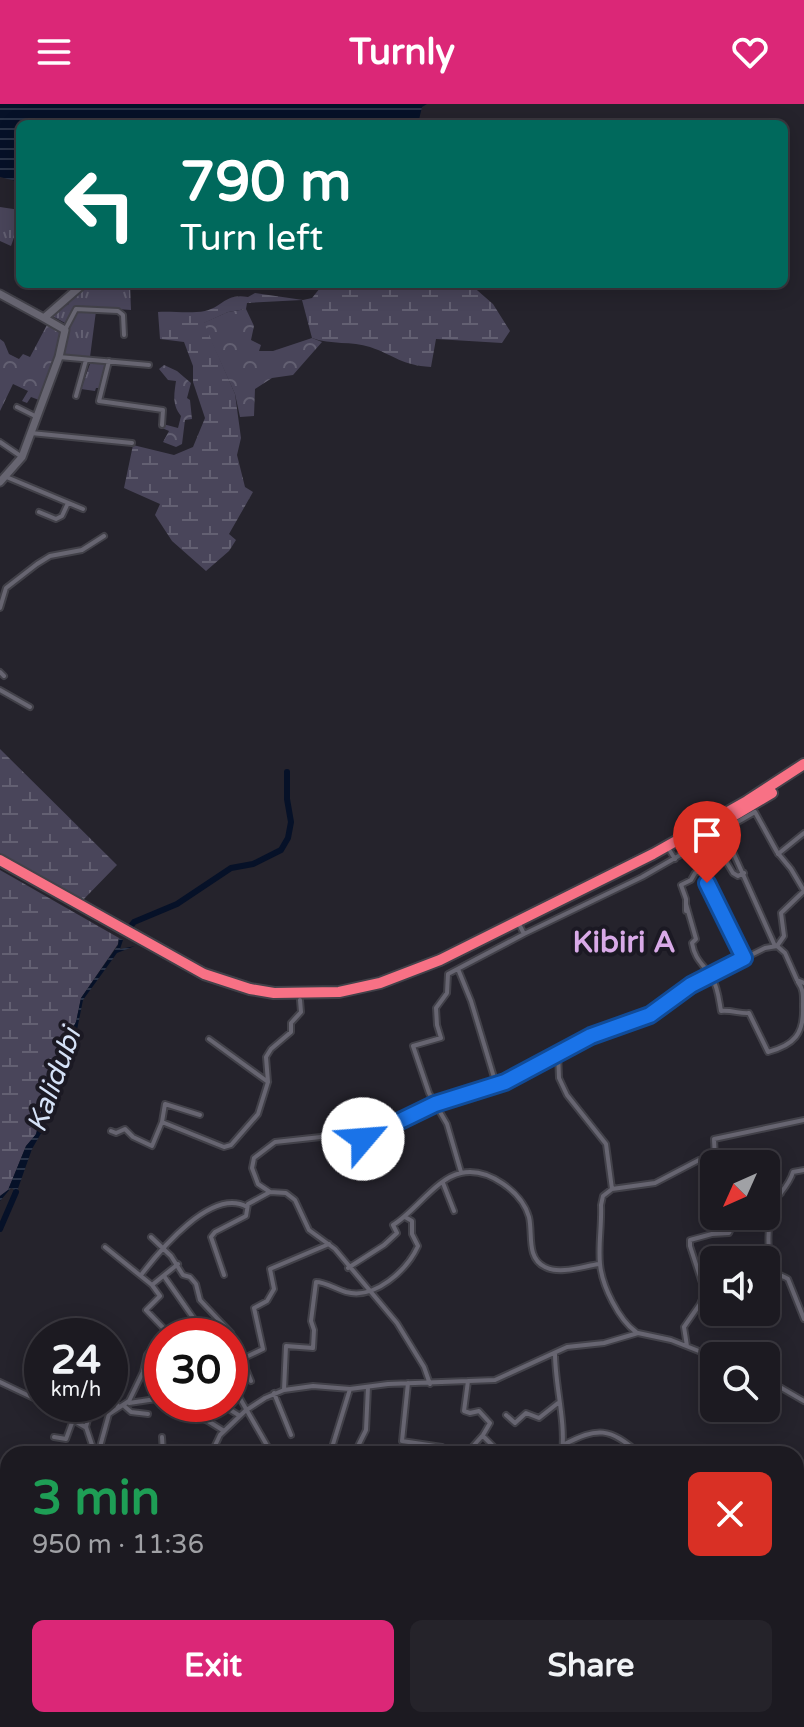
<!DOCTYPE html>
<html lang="en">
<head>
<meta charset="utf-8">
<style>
	body { margin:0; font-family:"Varela Round",sans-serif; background:#25232a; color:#f1f3f6; height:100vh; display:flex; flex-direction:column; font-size:30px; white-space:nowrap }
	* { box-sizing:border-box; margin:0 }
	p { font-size:26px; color:#a0a1a5 }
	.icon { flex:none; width:44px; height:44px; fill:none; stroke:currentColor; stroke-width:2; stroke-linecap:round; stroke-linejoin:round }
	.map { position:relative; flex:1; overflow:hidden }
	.details { position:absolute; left:0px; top:1342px; width:804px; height:282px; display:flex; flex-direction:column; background:#1c1a21; border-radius:24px 24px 0 0; box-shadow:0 4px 20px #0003,0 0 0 2px #3a383f }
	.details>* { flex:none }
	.top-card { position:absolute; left:16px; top:16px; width:772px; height:168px; border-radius:12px; box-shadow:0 4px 20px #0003,0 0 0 2px #3a383f; background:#00695c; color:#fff; overflow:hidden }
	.needle { width:52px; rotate:225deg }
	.controls { position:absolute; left:700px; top:1046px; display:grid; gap:16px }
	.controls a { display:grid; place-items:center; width:80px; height:80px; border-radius:12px; background:#1c1a21; box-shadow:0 4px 20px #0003,0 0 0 2px #3a383f; font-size:40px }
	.speed { position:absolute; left:24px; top:1214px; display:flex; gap:16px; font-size:40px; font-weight:700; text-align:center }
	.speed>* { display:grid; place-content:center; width:104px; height:104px; border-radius:50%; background:#1c1a21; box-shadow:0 4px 20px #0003,0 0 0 2px #3a383f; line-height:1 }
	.speed small { font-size:20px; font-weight:400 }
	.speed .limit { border:12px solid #d22; background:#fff; color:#111 }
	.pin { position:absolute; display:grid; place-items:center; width:68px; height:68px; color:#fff; margin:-82px -34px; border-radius:50% 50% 50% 0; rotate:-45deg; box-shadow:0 0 8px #0007 }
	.pin .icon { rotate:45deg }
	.me { position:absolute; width:88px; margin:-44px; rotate:63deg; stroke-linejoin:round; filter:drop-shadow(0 0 6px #0008) }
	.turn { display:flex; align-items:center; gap:28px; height:168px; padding:0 32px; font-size:36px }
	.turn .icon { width:104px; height:104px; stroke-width:2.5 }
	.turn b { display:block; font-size:56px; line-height:68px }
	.round { display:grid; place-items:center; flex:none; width:84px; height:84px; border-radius:12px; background:#25232a }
	.summary { display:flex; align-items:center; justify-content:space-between; height:136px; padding:0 32px }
	h1 { font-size:48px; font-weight:700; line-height:60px; color:#1e9e55 }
	.action { display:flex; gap:16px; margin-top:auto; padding:16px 32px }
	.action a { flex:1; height:92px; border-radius:12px; background:#db2777; color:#fff; font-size:32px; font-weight:700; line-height:92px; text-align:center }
	.action a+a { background:#25232a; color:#f1f3f6 }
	header { display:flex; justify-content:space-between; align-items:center; height:104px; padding:0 32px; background:#db2777; color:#fff; font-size:36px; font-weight:700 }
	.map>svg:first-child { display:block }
</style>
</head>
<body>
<header><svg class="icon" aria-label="menu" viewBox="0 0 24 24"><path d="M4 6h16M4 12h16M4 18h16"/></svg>Turnly<svg class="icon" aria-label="heart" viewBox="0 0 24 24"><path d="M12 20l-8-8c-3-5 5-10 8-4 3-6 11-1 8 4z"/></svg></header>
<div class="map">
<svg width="804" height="1623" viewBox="0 0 804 1623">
	<defs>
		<pattern id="grass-tufts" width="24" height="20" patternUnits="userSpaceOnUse" patternTransform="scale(2)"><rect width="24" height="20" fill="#49455a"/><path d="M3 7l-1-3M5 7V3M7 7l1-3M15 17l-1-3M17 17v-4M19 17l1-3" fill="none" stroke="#636072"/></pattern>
		<pattern id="forest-crowns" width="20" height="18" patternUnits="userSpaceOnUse" patternTransform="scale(2)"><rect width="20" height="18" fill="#49455a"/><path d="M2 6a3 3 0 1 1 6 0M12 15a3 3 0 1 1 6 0" fill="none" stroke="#636072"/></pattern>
		<pattern id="wetland-marsh" width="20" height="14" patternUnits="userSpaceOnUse" patternTransform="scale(2)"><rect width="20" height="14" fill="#49455a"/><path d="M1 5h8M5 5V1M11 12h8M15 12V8" fill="none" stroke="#636072"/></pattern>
		<pattern id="water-rules" width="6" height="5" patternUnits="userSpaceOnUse" patternTransform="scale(2)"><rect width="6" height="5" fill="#061128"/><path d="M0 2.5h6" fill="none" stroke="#2a3448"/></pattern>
	</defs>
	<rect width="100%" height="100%" fill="#25232c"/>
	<path fill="url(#grass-tufts)" d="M0 103 20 106 19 119 11 142 0 137Z
		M85 180H130L131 206 74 202 67 220 52 212 61 203 69 200 68 197Z
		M80 207H96L90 253 63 251 66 230 75 209Z
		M91 257 106 258 107 262 100 284H96L95 287 81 285Z"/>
	<path fill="url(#forest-crowns)" d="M246 205 254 222 251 236 261 241 259 247H273L312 234 322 238 293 271 272 274 255 285 254 312 240 313 235 290 203 219 228 208Z
		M48 219 65 228 39 296 31 293 27 299 22 297 28 287 13 280 0 307V235L4 238 9 250 19 255 23 250 30 253Z
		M164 261 177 267 191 279 187 294 190 296 192 315 185 316 182 340 176 343 163 338 169 327 162 324 163 320 178 324 181 312C172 301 174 291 176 277L168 276 159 265Z"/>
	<path fill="url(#wetland-marsh)" d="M337 180H470L493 200 510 227 502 239 436 235 431 263C401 261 396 252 370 243 352 237 331 241 312 234L302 196 247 199 246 205 228 208 204 219 235 290 241 334 237 351 245 383 253 388 229 430 236 436 229 447 206 467 172 437 155 411 160 400 124 384 133 341 174 351 193 343 205 314 193 278V262L184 238 160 235 158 208C172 207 190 210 205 207 223 203 225 189 248 193L255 189 303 196 312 194 320 184 330 186Z
		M0 645 117 761 82 797 0 751Z
		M0 766 119 834 118 840 81 894 76 918 52 962 36 1031 26 1042 8 1086 0 1092Z"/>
	<path fill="url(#water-rules)" d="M0 0H427L422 3 418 20H20V78L0 73Z
		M119 834 123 836 120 845 135 842 117 849 83 896 77 926 58 961 50 982 43 1026 32 1045 15 1093 12 1091 14 1085 11 1084 0 1097V1092L8 1086 26 1042 36 1030 52 962 76 918 81 894 118 841Z"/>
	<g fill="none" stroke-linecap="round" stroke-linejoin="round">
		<path stroke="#061128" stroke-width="6" d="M130 823 134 818 177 800 231 764 253 760 281 746 288 734 291 718 287 695V668
			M0 1125 16 1088
			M0 1591 8 1623"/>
		<g stroke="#424149" stroke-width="8">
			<path id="street" d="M65 226 76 205 118 207 123 211 124 231
				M59 253 149 261
				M109 257 99 297 163 306 162 321
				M76 292 86 256
				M17 303 37 313
				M31 329 132 339
				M0 338 22 353
				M4 372 83 405
				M39 408 56 415 62 412 68 399
				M0 504 6 484 37 460 50 452 82 446 104 432
				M0 568 4 572
				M0 586 30 603
				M755 708 777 748 791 765 804 787 781 809 784 832 777 842
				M724 728 775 842
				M712 734 733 769 738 772 744 769
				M670 747 675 755
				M778 750 804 729
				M686 800 696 835 692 839C695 857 704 860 712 874 718 883 719 896 721 907 732 906 741 910 749 909L768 948C794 941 804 930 803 903 803 893 804 886 798 878
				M686 807V795L681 781 691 776 695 769 705 765 707 779 744 854
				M524 830 642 773 755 708
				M458 865 471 897 496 980
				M209 935 268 978
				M558 949 559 974 567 991 606 1040 612 1085
				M162 1018 224 1043 231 1041 258 1010 268 978 266 953 271 945 291 928V919L301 908 300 896
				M111 1027 116 1029 125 1025 133 1033 152 1042 162 1018 165 1000 200 1011
				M804 1066 793 1068C789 1082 779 1089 773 1100 768 1113 766 1153 773 1165 776 1171 782 1171 788 1175L804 1215
				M461 1068 447 1020 429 989 413 942 441 934 437 921 436 904 447 889 448 870 524 830 520 822
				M443 1079 454 1107
				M766 1089H781
				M151 1133 171 1152 183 1171 190 1173 196 1180 200 1196 231 1229 251 1277
				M105 1143 152 1181
				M348 1164 384 1141 397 1129 393 1121C415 1108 436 1074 461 1069 488 1063 522 1088 529 1113 533 1130 526 1154 545 1163 560 1171 584 1162 599 1160
				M141 1171C160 1146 212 1083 247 1103
				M224 1171 211 1133 215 1128 246 1112 248 1100 270 1088
				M164 1172 194 1215
				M636 1228C619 1216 602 1182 600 1160 598 1141 602 1121 601 1101L603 1092 612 1085 655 1079 699 1056 715 1055 714 1035 804 1016
				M171 1232 146 1206 160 1192 152 1181 178 1160
				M687 1242 684 1223 700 1200 705 1188 690 1142V1136L712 1130 729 1129 737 1112
				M555 1249C555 1282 566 1317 562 1350
				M244 1254 263 1245 254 1204 267 1197 274 1185 270 1165 329 1140
				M144 1266 152 1265 162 1271
				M766 1275 804 1297
				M230 1277 272 1350
				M0 1278 42 1298
				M408 1279 402 1337 442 1343 451 1350
				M430 1280 424 1263 397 1219 335 1145 309 1126 295 1096 286 1089 270 1088 258 1080 252 1064 254 1054 275 1038 330 1032 350 1038 363 1035 435 1000 505 978 591 932 650 911 691 881 765 844 777 842 785 849 797 876 804 879
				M284 1286 286 1242 313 1244 314 1226 311 1217 316 1178C325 1178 336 1185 346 1188 375 1196 407 1166 418 1142L412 1130V1117L405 1113
				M274 1289 291 1331
				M110 1294 118 1302
				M129 1299 156 1295 162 1297
				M46 1300 85 1323
				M92 1300 86 1323 94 1347
				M168 1300 208 1317 224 1327
				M221 1300 240 1312
				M123 1301 131 1308 148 1310
				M506 1311 515 1319 526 1309 539 1314 558 1299
				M483 1332 499 1348 511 1350
				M54 1333 66 1335 73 1316
				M162 1333 163 1350
				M563 1341C598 1323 609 1323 640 1350
				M82 1350 95 1347
				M98 1350 109 1310 129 1297 143 1268 147 1251 166 1226
				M211 1350 220 1331 245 1307 265 1294 284 1286 313 1282 350 1285 388 1280 495 1276 567 1243 604 1239 638 1229 671 1236 714 1253
				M330 1350 350 1285
				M354 1350 366 1326 368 1283
				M466 1350 483 1331 490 1319 479 1307 470 1309 464 1307 468 1277
				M796 1376 804 1378
				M796 1430 804 1408
				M0 1444 8 1442
				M796 1452 798 1469 796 1470
				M3 1463 8 1462
				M0 1516 8 1514
				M0 1569 8 1607
				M796 1571 804 1579
				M11 1616 13 1623
				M208 1616 209 1623
				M230 1616 235 1623
				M358 1616 361 1623
				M436 1616 443 1623
				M610 1616 617 1623
				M624 1616 626 1619 630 1617 634 1623
				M681 1616 684 1623
				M700 1616 701 1623
				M752 1616 756 1623
				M790 1616 794 1623
				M651 1622 659 1616
				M94 1623 110 1616
				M142 1623 151 1616
				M185 1623 194 1616
				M234 1623 249 1616
				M312 1623 320 1616
				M328 1623 333 1616
				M410 1623 415 1616"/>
		</g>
		<g stroke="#424149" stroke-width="11">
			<path id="secondary" d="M0 190 44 214 83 180
				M0 378 22 353 59 253 65 226 44 214"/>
		</g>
		<g stroke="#424149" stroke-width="14">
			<path id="highway" d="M696 734 772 689
				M0 756 204 870 250 885 274 889 339 888 380 879 440 856 653 750 747 697 804 660"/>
		</g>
		<use href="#street" stroke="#676571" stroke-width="4"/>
		<use href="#secondary" stroke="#676571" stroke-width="7"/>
		<use href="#highway" stroke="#f87185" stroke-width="10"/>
	</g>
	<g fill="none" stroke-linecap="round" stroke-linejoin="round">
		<g stroke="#114b97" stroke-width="20">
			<path id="route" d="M363 1035 435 1000 505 978 591 932 650 911 691 881 744 854 707 779"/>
		</g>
		<use href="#route" stroke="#1a73e8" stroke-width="14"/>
	</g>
	<g text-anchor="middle" stroke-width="8" stroke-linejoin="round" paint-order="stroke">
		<g font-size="28" font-style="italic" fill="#d5e2f7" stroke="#1b1923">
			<text transform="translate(53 976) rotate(-70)" y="10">Kalidubi</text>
		</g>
		<g font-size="30" font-weight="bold" fill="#d9aae8" stroke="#1b1923">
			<text x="624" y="848">Kibiri A</text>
		</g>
	</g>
</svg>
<div class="controls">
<a><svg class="needle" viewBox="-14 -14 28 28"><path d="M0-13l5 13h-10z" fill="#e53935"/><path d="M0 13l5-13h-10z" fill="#a0a1a5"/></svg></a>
<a><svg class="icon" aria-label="sound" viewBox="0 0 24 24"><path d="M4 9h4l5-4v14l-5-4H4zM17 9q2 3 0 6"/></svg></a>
<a><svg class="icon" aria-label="search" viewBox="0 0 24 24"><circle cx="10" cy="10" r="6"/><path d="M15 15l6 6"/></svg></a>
</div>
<div class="speed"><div>24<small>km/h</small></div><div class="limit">30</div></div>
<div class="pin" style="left:707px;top:779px;background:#d93025"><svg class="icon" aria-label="arrive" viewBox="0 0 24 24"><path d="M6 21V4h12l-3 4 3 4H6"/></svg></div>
<svg class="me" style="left:363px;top:1035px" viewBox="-20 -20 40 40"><circle r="19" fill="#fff"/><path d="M0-13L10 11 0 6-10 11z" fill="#1a73e8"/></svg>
<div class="top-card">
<div class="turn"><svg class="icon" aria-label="left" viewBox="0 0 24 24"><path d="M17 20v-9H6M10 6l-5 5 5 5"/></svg><div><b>790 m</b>Turn left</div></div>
</div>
<section class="details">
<div class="summary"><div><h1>3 min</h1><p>950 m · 11:36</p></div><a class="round" style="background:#d93025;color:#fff"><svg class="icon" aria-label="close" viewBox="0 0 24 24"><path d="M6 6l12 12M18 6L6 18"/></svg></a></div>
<div class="action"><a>Exit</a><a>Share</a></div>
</section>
</div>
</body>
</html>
